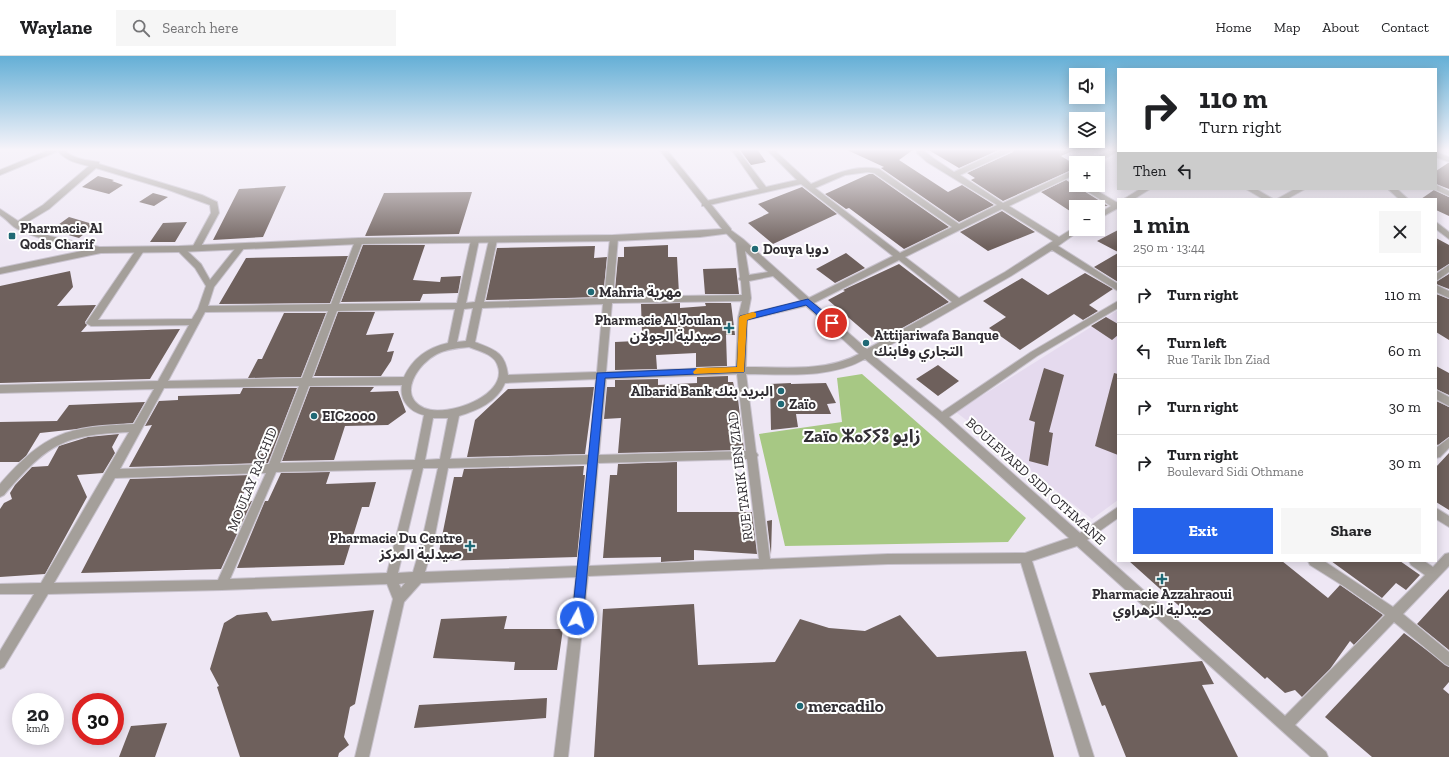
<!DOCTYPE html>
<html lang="en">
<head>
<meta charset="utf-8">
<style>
	body { margin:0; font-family:"Zilla Slab","Noto Sans Arabic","Noto Sans Tifinagh",serif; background:#f6f6f6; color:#202124; height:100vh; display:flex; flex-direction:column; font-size:15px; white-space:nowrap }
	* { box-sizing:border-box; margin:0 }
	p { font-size:13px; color:#757577 }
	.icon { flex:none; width:22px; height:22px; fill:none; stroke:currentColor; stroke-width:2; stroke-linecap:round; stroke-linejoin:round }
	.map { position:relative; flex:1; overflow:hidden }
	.panel { position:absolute; left:1117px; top:142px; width:320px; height:364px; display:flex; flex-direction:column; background:#fff; border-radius:0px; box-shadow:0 2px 10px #0003 }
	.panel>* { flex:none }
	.guide { position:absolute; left:1117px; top:12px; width:320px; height:122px; border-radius:0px; box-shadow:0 2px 10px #0003; background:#fff; color:#202124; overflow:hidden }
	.tools { position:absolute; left:1069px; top:12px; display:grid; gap:8px }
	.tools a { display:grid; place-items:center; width:36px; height:36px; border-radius:0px; background:#fff; box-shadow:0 2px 10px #0003; font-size:20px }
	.speed { position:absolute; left:12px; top:637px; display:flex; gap:8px; font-size:20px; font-weight:700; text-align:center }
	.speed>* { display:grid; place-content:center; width:52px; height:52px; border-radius:50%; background:#fff; box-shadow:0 2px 10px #0003; line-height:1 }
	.speed small { font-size:10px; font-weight:400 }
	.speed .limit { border:6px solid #d22; background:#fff; color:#111 }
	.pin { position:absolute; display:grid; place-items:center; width:34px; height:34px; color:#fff; margin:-17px; border:2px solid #fff; border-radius:50%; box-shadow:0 1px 4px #0007 }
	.me { position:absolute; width:44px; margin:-22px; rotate:7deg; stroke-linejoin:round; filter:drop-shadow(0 0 3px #0008) }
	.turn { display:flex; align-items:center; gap:14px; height:84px; padding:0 16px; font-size:18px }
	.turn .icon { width:52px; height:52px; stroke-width:2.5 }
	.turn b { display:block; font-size:28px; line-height:34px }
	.then { display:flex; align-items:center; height:38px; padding:0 16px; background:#0003; gap:8px; font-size:15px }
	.round { display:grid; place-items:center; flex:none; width:42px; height:42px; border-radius:0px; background:#f6f6f6 }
	.overview { display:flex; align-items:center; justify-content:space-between; height:68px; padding:0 16px }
	h1 { font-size:24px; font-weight:800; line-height:30px }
	.button { display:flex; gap:8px; margin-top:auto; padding:8px 16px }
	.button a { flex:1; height:46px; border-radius:0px; background:#2563eb; color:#fff; font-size:16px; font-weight:800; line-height:46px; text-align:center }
	.button a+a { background:#f6f6f6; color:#202124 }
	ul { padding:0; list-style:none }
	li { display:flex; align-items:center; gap:12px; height:56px; padding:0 16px; border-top:1px solid #e0e0e0 }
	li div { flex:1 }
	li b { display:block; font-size:15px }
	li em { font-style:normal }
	header { display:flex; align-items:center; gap:24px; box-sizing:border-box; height:56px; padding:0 20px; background:#fff; border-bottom:1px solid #e0e0e0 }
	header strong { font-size:19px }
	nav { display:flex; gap:22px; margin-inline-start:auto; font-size:14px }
	.search { width:280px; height:36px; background:#f6f6f6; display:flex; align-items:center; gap:10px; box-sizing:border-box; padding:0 14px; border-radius:0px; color:#757577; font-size:15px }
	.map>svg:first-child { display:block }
</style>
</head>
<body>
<header>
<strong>Waylane</strong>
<div class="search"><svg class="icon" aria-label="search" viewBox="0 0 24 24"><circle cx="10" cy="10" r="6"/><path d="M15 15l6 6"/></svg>Search here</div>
<nav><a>Home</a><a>Map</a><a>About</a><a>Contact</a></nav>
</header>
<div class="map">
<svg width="1449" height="701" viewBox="0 0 1449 701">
	<rect width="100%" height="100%" fill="#eee7f4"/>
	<path fill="#e5daee" d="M1118 254V444L1092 463 956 356Z"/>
	<path fill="#a7c884" d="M862 318 1026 462 1008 486 785 490 759 378 842 366 837 322Z"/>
	<path fill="#6e605c" d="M757 93 766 106 751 109 740 94Z
		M845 93H914L899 104 948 136 962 129 994 149 959 166 881 112 884 111Z
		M927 93H1001L959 112Z
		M1014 93H1077L1061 100 1076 109V112L1003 145 971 124 975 122 967 117 1013 96Z
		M1448 107H1449V133L1436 128V115Z
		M869 118H873L949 171 904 193 849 152 846 153 825 138Z
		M98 120 114 124 112 125 123 129 109 138 82 131Z
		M1066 124 1108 150 1076 151V159L1041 136Z
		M286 130 263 181 213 184 239 133Z
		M802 131 837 158 773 188 748 167 769 157 758 148Z
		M1434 134 1449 141V160L1436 154V143H1421Z
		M472 136 459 178 365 180 384 137Z
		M153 137 168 141 154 150 139 146Z
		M1002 155 1035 176 988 195 960 176Z
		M69 161 96 169 79 182 51 174Z
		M187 166 175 186H150L163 167Z
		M1118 174V196L1097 185Z
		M1436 182 1449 189V208L1436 216Z
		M363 189H425L413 224 440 226 441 221 461 220 458 237 423 238 420 245 341 246Z
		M668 189V201H677L679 238 631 239 630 233 615 234 618 201H624V191Z
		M595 190 594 202 607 201 603 241 486 244 497 192Z
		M846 197 865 212 835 227 816 213Z
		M1118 197V226L1094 211Z
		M348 200 330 247 219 248 246 202Z
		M899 208 949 246 877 286 828 244 845 235 843 234Z
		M736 212 739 238H705L703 213Z
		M70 215 73 231 57 250 96 249 85 266 87 269 81 276 180 273 150 323 0 327V230Z
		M1085 217 1113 233 1089 249 1098 255 1083 264 1074 258 1020 294 989 272 1006 261 983 245 1022 222 1048 239Z
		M1449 218V233L1436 228V226Z
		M1436 238 1449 243V284L1436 276Z
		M680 247V252L706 250 705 247H731L735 279H726L727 310 696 311V297L656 299 657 313 615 314V286L636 285V278L642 277 641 248Z
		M338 256H375L366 279 394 277 387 296 394 295 391 305 381 320H314Z
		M284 257H326L301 321 248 322 258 303H262Z
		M1106 261 1118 268V279L1112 284 1091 270Z
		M938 309 959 325 938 340 916 323Z
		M1436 310 1449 317V339L1436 333Z
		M1044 312 1064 319 1049 376 1053 377 1048 410 1029 405 1035 366 1029 364Z
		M1114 317 1118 318V399L1095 390Z
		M728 320V326H733L737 343H738L744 394 618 397 621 362 604 363 607 331H615V324L658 323V329L697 327V321Z
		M791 327V328L826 327 836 347 827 348 831 358H796L798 371 771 374 770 328Z
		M310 331H374L370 336 398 335 406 356 388 369 345 370 334 404 282 405Z
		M594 331 585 398 467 401 475 364 508 333Z
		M243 332H297L268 407 129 411 152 369 145 370 159 345 178 344V340L240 338Z
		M1436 345 1449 351V381L1438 389 1436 388Z
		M145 346 133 367 40 377 26 400 19 406H0V366L57 365 69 349Z
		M119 378 112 391 115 397 103 417 77 419 87 441 45 518 0 521V453L4 447 12 443 10 437 15 429 32 411 48 410 59 390 88 381Z
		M1449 397V454L1436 446V411Z
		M677 406V456H752L757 498 694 494V504L661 506V501L603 502 610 419H617L618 408Z
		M584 410 583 419H585L577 501 437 505 454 421H462L464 413Z
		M330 416 326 428 376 426 369 451H362L344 509 237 512 265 445H268L281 417Z
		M251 419 240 446 252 445 221 513 81 517 130 423Z
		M772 464 771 499 767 465Z
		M1129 505H1282L1328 542 1340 529 1383 559 1354 589 1350 585 1330 613 1302 641 1295 634 1285 637 1267 621 1265 623 1189 555 1187 557Z
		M1331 505H1400L1420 519 1406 534 1396 527 1382 542Z
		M1449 533V594L1417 568Z
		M694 548 698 609 775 606 800 563 829 572 865 575 900 559 937 601 1026 595 1054 701H594L603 553Z
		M374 554 355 648 350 651 344 681 349 689 339 697 338 701H240L217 631 219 630 210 613 224 567 237 559 267 556 272 565Z
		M507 560 504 573H563L557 614H514L515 606 433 602 441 563Z
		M1404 577 1449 611V626L1443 633 1449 638V701H1372L1325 661Z
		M1202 605 1214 628 1202 629 1238 701H1126L1105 649 1102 650 1089 617Z
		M547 642 546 662 414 672 419 649Z
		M167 667 155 701H119L131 670Z"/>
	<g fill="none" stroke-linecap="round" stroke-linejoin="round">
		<g stroke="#c8c2cd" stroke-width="2">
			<path id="minor" d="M51 93H63C72 103 86 104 99 106V108L202 139 217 146 219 157 199 194H193L192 192 211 157 210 149 166 133 96 112 49 153 24 168 50 180 104 192V196C91 199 25 179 14 171 10 168 5 162 0 159V153L18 165 43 149 89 110C77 107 66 105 58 95L0 119V114Z
				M731 93H737L766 131 797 124 766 93H773L811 128C833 119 854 108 879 113L959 168 997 149 927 106 917 97 918 93H924V95L933 102 954 116 1004 93H1012V95L960 119 1003 147 1076 113V118L1009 150 1059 181 1075 171 1076 173H1082L1058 190 1118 228V235L1052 194 1011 220 873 299 942 356 1031 296 1118 245V252L1037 300 949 361 1080 477 1118 451V462L1087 484 1285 660 1385 559 1345 531 1310 509 1308 505H1324L1393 551 1425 519 1411 509 1409 505H1424L1433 511 1445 498 1449 497V510L1403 558 1449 596V610L1445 608 1394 566 1295 669 1326 696 1328 701H1311L1077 490 1032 505 1094 701H1080L1021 507 888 508 588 520 568 701H554L576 521 421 527 404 546 369 701H355L393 543 387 528 222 534 48 538 4 611 0 613V595L34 538H0V528L41 527 129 376C62 379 48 388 4 439L0 441V428C46 376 66 371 134 368L154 333 0 337V329L158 325 189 269 91 270 86 267 138 191H144L145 193 98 264 192 263 198 253 206 230 195 212 176 193 180 190 183 191 201 208 210 224 238 189H244L245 191 214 231 208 250 331 248 355 185 359 182 363 185 339 248 457 247 471 184 475 181 479 184 466 247 475 246 489 184 493 181 497 184 484 246 604 242 610 182 614 179 618 182 613 241 742 239 741 225 739 223 740 221 736 187 724 175 728 172 743 183 809 242 893 200 801 128 705 150H702V146L759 133ZM868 116 874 117 952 171 900 197 815 132 845 119ZM1002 153 1053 185 1005 216 959 242 905 201ZM745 195 768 216 749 219ZM899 204 952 246 867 293 814 247ZM773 220 801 245 748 258 751 242 749 225ZM742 245 738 262 736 311 606 316 612 247ZM603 248 597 316 508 319C505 296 495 294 475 286L482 252ZM806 250 859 298C826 316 783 311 746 311L747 264ZM473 252 466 285 457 286 464 253ZM455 253 448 287C427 292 413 302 404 321L312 322 337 255ZM328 255 302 322 168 325 205 256ZM469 291C479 295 493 298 497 308 511 339 447 362 424 352 396 339 419 307 437 298 447 293 458 292 469 291ZM865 303 938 364 1069 482 1025 497 888 498 770 503 757 401 758 399 756 396 746 318C786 318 830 323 865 303ZM737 318 746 395 599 399 606 323ZM596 323 589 399 450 403 459 360C478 354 497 346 505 327ZM402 329C399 344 410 356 424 359L415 404 280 407 309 330ZM299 330 269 408 120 413 164 332ZM433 362H448L440 403 425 404ZM747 403 759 503 589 510 598 407ZM588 408 578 510 425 516 433 489 448 412ZM423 412H438L421 489 413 516 398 517ZM413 413 387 517 230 523 276 416ZM266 417 218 524 54 527 115 422ZM405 527 401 532 399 528Z
				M1111 93H1118V95L1096 107H1087Z
				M1436 96 1449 101V106L1436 101Z
				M1077 129H1087L1118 147V152L1098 163V158L1111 150Z
				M1436 129 1449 135V140L1434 133H1436Z
				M1140 133H1150L1134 143H1124Z
				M1246 133H1256L1273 143H1263Z
				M1295 133H1305L1287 143H1277Z
				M1388 133H1397L1408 143H1399Z
				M1436 166 1449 176V183L1436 173Z
				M1449 209V216L1436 225V218Z
				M1436 229 1449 235V242L1436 236Z
				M1436 334 1449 341V350L1436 343Z
				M1449 382V392L1440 401 1436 402V392Z
				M1436 452 1449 460V471L1436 463Z"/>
		</g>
		<g stroke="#c8c2cd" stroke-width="2">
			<path id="tertiary" d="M659 93H666L731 173V177L700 181 614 185 359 188 180 196 101 197 0 218V212L101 191 180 190 359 182 614 179 722 173Z"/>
		</g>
		<use href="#minor" fill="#a49f9a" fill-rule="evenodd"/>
		<use href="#tertiary" fill="#a49f9a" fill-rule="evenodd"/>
	</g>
	<linearGradient id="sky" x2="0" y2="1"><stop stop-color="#64afd6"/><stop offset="0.49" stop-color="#f7f4fa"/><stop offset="1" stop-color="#f7f4fa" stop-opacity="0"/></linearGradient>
	<rect width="1449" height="191" fill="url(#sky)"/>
	<path fill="#2563eb" stroke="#184099" d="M808 243 835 265V269H829L806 249 747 264 744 316 605 322 583 562 581 565 577 567 573 565 572 562 597 317 737 311 740 260Z"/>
	<path fill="#f59e0b" d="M753 256 756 257V261L747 264 744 316 694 318 693 316 697 312 737 311 739 262 740 260Z"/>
	<g fill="#206975" stroke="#fff" stroke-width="1.5">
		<rect x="8" y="176" width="8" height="8" rx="2"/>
		<circle cx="755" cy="193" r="4"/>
		<circle cx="591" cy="236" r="4"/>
		<path d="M727 266h4v4h4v4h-4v4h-4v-4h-4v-4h4z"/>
		<circle cx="866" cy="287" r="4"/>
		<circle cx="781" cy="335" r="4"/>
		<circle cx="781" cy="348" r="4"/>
		<circle cx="314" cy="360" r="4"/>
		<path d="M468 484h4v4h4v4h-4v4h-4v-4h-4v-4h4z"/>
		<path d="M1160 517h4v4h4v4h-4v4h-4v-4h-4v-4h4z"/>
		<circle cx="800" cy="650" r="4"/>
	</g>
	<g text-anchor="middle" stroke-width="4" stroke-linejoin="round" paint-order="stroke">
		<g font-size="14" font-weight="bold" fill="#312e33" stroke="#fff" text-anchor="start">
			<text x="20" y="177">Pharmacie Al<tspan x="20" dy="16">Qods Charif</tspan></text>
			<text x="763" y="198">Douya دويا</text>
			<text x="599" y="241">Mahria مهرية</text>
			<text x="721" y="269" text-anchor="end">Pharmacie Al Joulan<tspan x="721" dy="16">صيدلية الجولان</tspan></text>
			<text x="874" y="284">Attijariwafa Banque<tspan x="874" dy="16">التجاري وفابنك</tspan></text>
			<text x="773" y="340" text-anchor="end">Albarid Bank البريد بنك</text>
			<text x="789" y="353">Zaïo</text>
			<text x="322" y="365">EIC2000</text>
			<text x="462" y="487" text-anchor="end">Pharmacie Du Centre<tspan x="462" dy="16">صيدلية المركز</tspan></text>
			<text x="1162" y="543" text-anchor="middle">Pharmacie Azzahraoui<tspan x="1162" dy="16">صيدلية الزهراوي</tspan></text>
		</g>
		<g font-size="14" fill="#312e33" stroke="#fff">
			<text transform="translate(740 420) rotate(-97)" y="5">RUE TARIK IBN ZIAD</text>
			<text transform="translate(252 423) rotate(-68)" y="5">MOULAY RACHID</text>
			<text transform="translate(1036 425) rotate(42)" y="5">BOULEVARD SIDI OTHMANE</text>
		</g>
		<g font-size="17" font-weight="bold" fill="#312e33" stroke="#fff" text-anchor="start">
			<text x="808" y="656">mercadilo</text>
		</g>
		<g font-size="18" font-weight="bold" fill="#312e33" stroke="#fff">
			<text x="862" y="386">Zaïo ⵣⴰⵢⵢⵓ زايو</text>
		</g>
	</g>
</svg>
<div class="tools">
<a><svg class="icon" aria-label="sound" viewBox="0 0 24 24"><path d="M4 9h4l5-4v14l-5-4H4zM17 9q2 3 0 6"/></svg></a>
<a><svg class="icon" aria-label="layers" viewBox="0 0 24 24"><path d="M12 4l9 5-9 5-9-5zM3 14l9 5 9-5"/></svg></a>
<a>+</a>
<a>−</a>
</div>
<div class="speed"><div>20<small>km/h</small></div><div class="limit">30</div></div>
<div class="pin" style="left:832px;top:267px;background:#d93025"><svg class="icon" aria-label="arrive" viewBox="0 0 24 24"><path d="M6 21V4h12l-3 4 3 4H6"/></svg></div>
<svg class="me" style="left:577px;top:562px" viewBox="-20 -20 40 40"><circle r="17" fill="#2563eb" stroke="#fff" stroke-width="3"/><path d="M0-11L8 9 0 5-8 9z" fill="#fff"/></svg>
<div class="guide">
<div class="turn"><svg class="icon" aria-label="right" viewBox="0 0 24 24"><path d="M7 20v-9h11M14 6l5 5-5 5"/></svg><div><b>110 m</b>Turn right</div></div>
<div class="then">Then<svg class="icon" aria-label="left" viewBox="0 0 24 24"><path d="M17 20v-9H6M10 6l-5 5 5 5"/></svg></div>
</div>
<section class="panel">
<div class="overview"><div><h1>1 min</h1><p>250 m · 13:44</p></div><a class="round"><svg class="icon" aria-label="close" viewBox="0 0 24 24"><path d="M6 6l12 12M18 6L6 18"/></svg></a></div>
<ul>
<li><svg class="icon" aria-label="right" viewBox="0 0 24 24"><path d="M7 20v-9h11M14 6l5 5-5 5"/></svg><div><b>Turn right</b></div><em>110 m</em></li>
<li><svg class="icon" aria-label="left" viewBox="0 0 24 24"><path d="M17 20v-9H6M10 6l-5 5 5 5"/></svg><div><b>Turn left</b><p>Rue Tarik Ibn Ziad</p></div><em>60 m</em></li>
<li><svg class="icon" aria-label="right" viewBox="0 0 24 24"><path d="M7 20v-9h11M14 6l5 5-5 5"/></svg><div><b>Turn right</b></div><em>30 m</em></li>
<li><svg class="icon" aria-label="right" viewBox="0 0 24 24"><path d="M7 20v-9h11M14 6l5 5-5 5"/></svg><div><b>Turn right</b><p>Boulevard Sidi Othmane</p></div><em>30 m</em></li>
</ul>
<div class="button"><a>Exit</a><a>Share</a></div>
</section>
</div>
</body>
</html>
